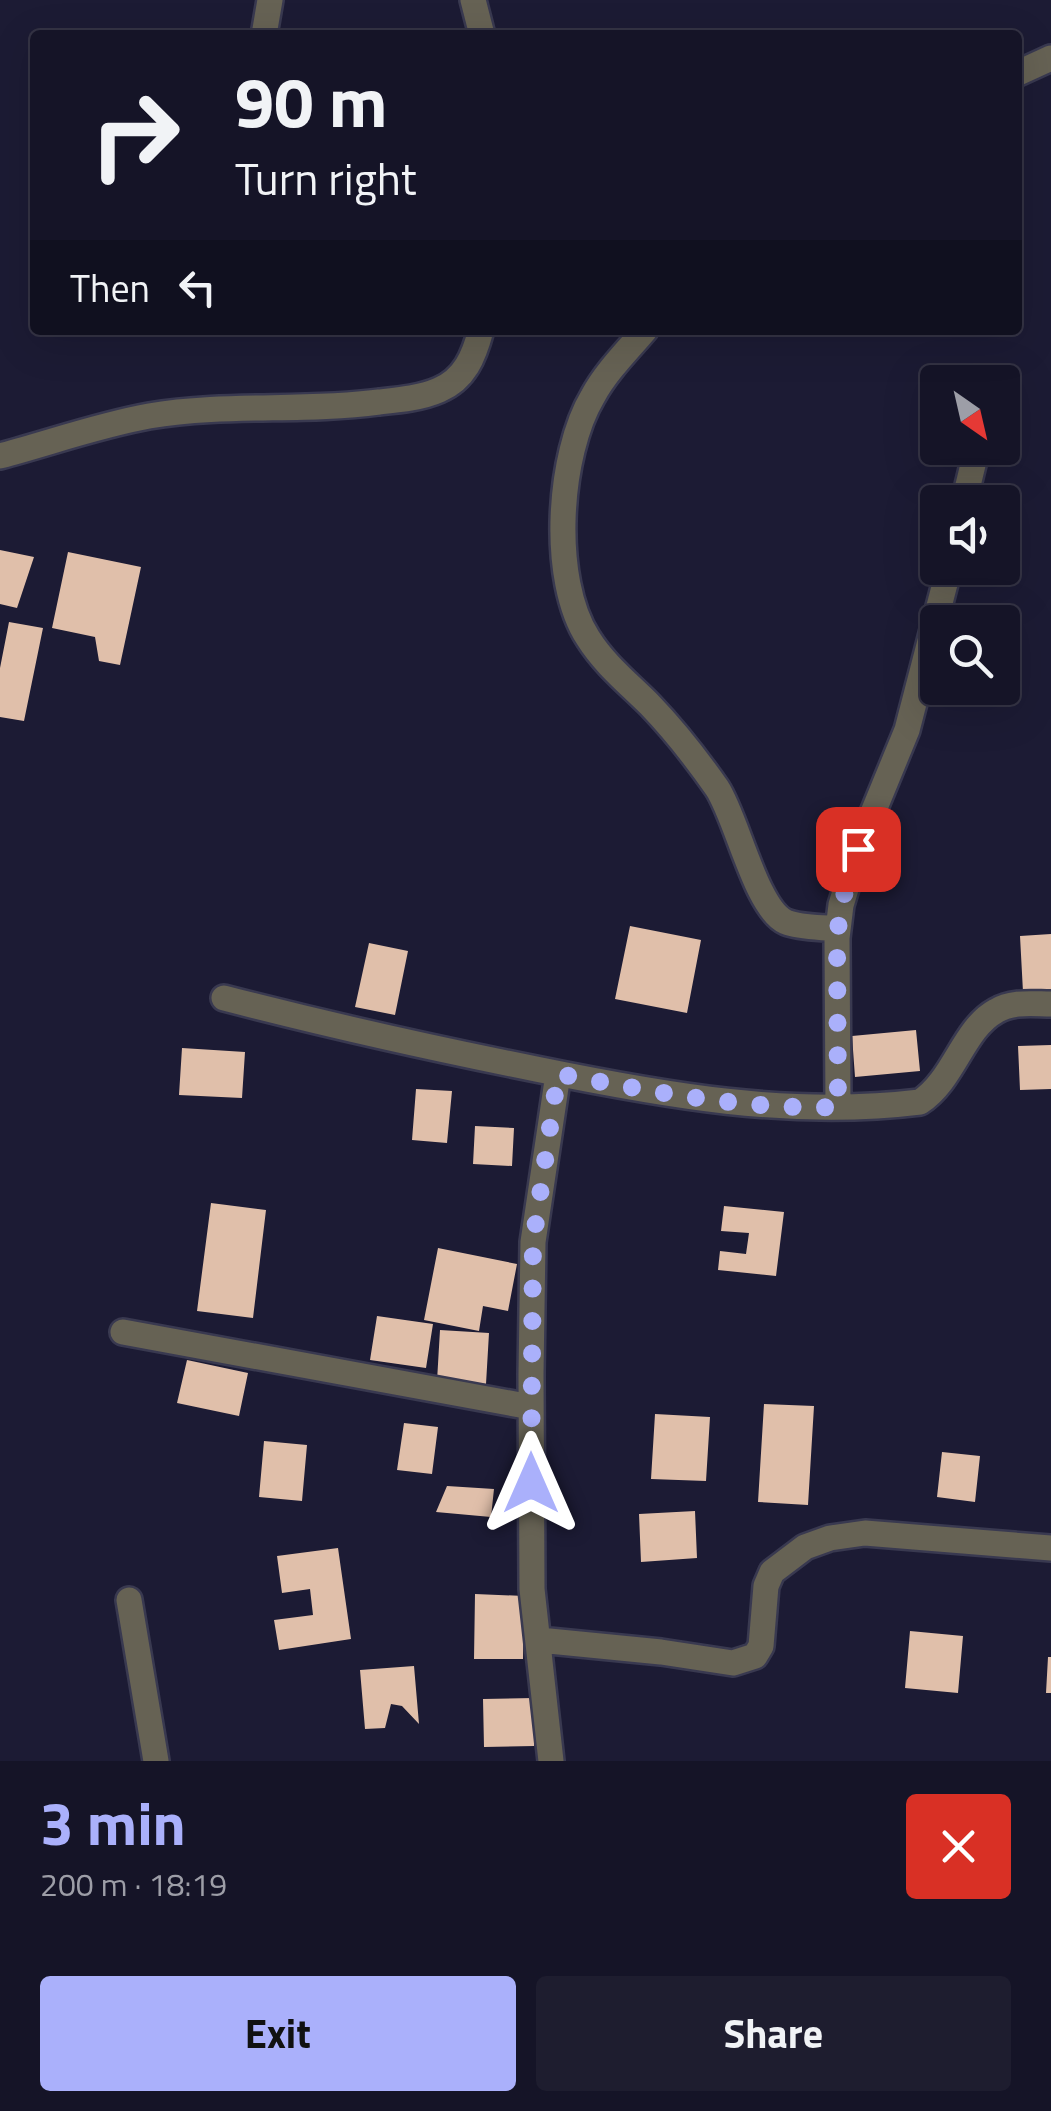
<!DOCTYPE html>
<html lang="en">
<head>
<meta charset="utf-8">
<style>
	body { margin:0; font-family:"Titillium Web",sans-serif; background:#1e1d2f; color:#f1f3f6; height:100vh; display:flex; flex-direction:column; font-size:38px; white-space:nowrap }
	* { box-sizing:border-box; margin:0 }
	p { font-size:32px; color:#9d9ea7 }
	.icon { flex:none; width:55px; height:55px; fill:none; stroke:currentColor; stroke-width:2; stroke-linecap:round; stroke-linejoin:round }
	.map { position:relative; height:1761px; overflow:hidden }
	.details { display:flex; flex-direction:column; background:#151427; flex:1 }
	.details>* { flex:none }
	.hud { position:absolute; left:30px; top:30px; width:992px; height:305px; border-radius:10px; box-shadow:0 10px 40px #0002,0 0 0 2px #343344; background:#151427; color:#f1f3f6; overflow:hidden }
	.needle { width:65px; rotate:146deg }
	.fabs { position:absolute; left:920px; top:365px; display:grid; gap:20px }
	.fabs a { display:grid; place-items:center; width:100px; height:100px; border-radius:10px; background:#151427; box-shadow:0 10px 40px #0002,0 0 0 2px #343344; font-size:50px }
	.pin { position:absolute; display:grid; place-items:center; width:85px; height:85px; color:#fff; margin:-42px; border-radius:20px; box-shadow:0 5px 15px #0006 }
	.me { position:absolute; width:110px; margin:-55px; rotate:0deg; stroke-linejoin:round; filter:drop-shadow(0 0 8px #0008) }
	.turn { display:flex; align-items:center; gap:35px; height:210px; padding:0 40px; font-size:45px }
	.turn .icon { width:130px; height:130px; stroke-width:2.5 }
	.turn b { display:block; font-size:70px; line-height:85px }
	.then { display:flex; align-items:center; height:95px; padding:0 40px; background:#0003; gap:20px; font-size:38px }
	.round { display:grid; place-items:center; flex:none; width:105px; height:105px; border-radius:10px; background:#1e1d2f }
	.summary { display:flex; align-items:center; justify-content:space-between; height:170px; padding:0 40px }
	h1 { font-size:60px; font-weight:700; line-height:75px; color:#aab0fb }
	.action { display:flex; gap:20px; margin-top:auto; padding:20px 40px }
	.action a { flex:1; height:115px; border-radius:10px; background:#aab0fb; color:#111; font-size:40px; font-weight:700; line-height:115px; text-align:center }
	.action a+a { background:#1e1d2f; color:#f1f3f6 }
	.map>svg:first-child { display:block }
</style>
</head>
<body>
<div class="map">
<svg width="1051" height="1761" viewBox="0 0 1051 1761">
	<rect width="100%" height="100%" fill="#1c1b34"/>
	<path fill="#e0bfaa" d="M0 550 34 557 17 608 0 604Z
		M68 552 141 567 120 665 99 661 95 637 52 628Z
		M9 622 43 628 24 721 0 717V668Z
		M630 926 701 940 687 1013 615 999Z
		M1051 934V990L1023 992 1020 936Z
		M369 943 408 951 395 1015 355 1007Z
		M916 1030 920 1071 855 1077 852 1036Z
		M1051 1045V1089L1020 1090 1018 1046Z
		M182 1048 245 1052 242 1098 179 1095Z
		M416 1089 452 1091 447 1143 412 1140Z
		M475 1126 514 1128 512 1166 473 1164Z
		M211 1203 266 1210 253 1318 197 1311Z
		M724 1206 784 1212 776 1276 718 1270 720 1251 746 1254 749 1233 721 1231Z
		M438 1248 517 1264 508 1311 483 1306 479 1331 424 1320Z
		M377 1316 433 1324 426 1368 370 1360Z
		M440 1330 489 1333 486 1384 437 1381Z
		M187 1360 248 1373 239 1416 177 1403Z
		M764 1404 814 1406 808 1505 758 1502Z
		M655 1414 710 1417 706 1481 651 1479Z
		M404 1423 438 1427 432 1474 397 1470Z
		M264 1441 307 1445 302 1501 259 1497Z
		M942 1452 980 1456 975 1502 937 1497Z
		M447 1486 494 1489 491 1517 436 1512Z
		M695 1511 697 1558 641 1562 639 1514Z
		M338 1548 351 1639 279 1650 274 1620 313 1615 310 1589 282 1593 277 1556Z
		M475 1594 524 1596 523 1659H474Z
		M910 1631 963 1636 958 1693 905 1688Z
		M1048 1657H1051V1693H1046Z
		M414 1666 419 1724 402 1706 391 1704 385 1728 365 1729 360 1670Z
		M534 1698V1746L484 1747 483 1699Z"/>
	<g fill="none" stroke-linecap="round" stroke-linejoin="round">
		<g stroke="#393950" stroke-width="30">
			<path id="minor" d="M473 0 482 35
				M264 35 270 0
				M1018 73 1051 58
				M645 330C627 351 606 372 593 396 558 454 550 580 588 638 605 665 628 683 650 705 675 731 696 758 717 788 737 818 756 909 786 922 801 928 822 927 838 929
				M0 456C49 443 99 425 149 416 225 403 303 412 379 402 398 400 421 398 439 390 465 379 474 356 481 330
				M964 502 977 448
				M224 998C328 1025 431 1048 536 1069 663 1095 790 1118 920 1102 954 1080 963 1029 996 1011 1012 1001 1033 1004 1051 1004
				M838 1107 837 938 841 905 858 849 907 730 949 568
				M123 1332 531 1407
				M129 1600 156 1761
				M539 1640 661 1652 733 1663 755 1656 761 1646 766 1586 772 1572 805 1547 830 1538 865 1533 1051 1548
				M551 1761 532 1589 531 1374 533 1242 558 1074"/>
		</g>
		<use href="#minor" stroke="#666254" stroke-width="25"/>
	</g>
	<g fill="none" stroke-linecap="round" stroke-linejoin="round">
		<path stroke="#aab0fb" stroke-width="18" stroke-dasharray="0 32.4" d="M531 1483 533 1242 558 1074C651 1091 744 1110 838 1107L837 938 841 905 858 849"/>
	</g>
</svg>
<div class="fabs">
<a><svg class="needle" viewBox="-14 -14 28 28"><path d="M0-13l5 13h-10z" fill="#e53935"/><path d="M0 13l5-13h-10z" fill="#9d9ea7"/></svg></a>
<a><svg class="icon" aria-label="sound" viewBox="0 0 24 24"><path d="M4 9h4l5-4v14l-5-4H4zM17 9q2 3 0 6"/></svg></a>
<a><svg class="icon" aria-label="search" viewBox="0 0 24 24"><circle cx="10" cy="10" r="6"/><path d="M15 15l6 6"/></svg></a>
</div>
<div class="pin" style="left:858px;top:849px;background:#d93025"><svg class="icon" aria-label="arrive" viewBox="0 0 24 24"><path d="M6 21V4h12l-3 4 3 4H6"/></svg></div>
<svg class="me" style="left:531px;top:1483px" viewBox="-20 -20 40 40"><path d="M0-17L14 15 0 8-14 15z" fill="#aab0fb" stroke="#fff" stroke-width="4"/></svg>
<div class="hud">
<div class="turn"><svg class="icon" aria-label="right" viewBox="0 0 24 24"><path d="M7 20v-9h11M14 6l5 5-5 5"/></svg><div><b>90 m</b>Turn right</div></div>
<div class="then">Then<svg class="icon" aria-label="left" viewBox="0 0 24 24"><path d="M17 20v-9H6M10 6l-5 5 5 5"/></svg></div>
</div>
</div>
<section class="details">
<div class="summary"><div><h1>3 min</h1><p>200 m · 18:19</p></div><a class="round" style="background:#d93025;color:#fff"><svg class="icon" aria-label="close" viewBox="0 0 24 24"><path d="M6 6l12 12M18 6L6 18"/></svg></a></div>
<div class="action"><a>Exit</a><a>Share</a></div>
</section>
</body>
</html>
